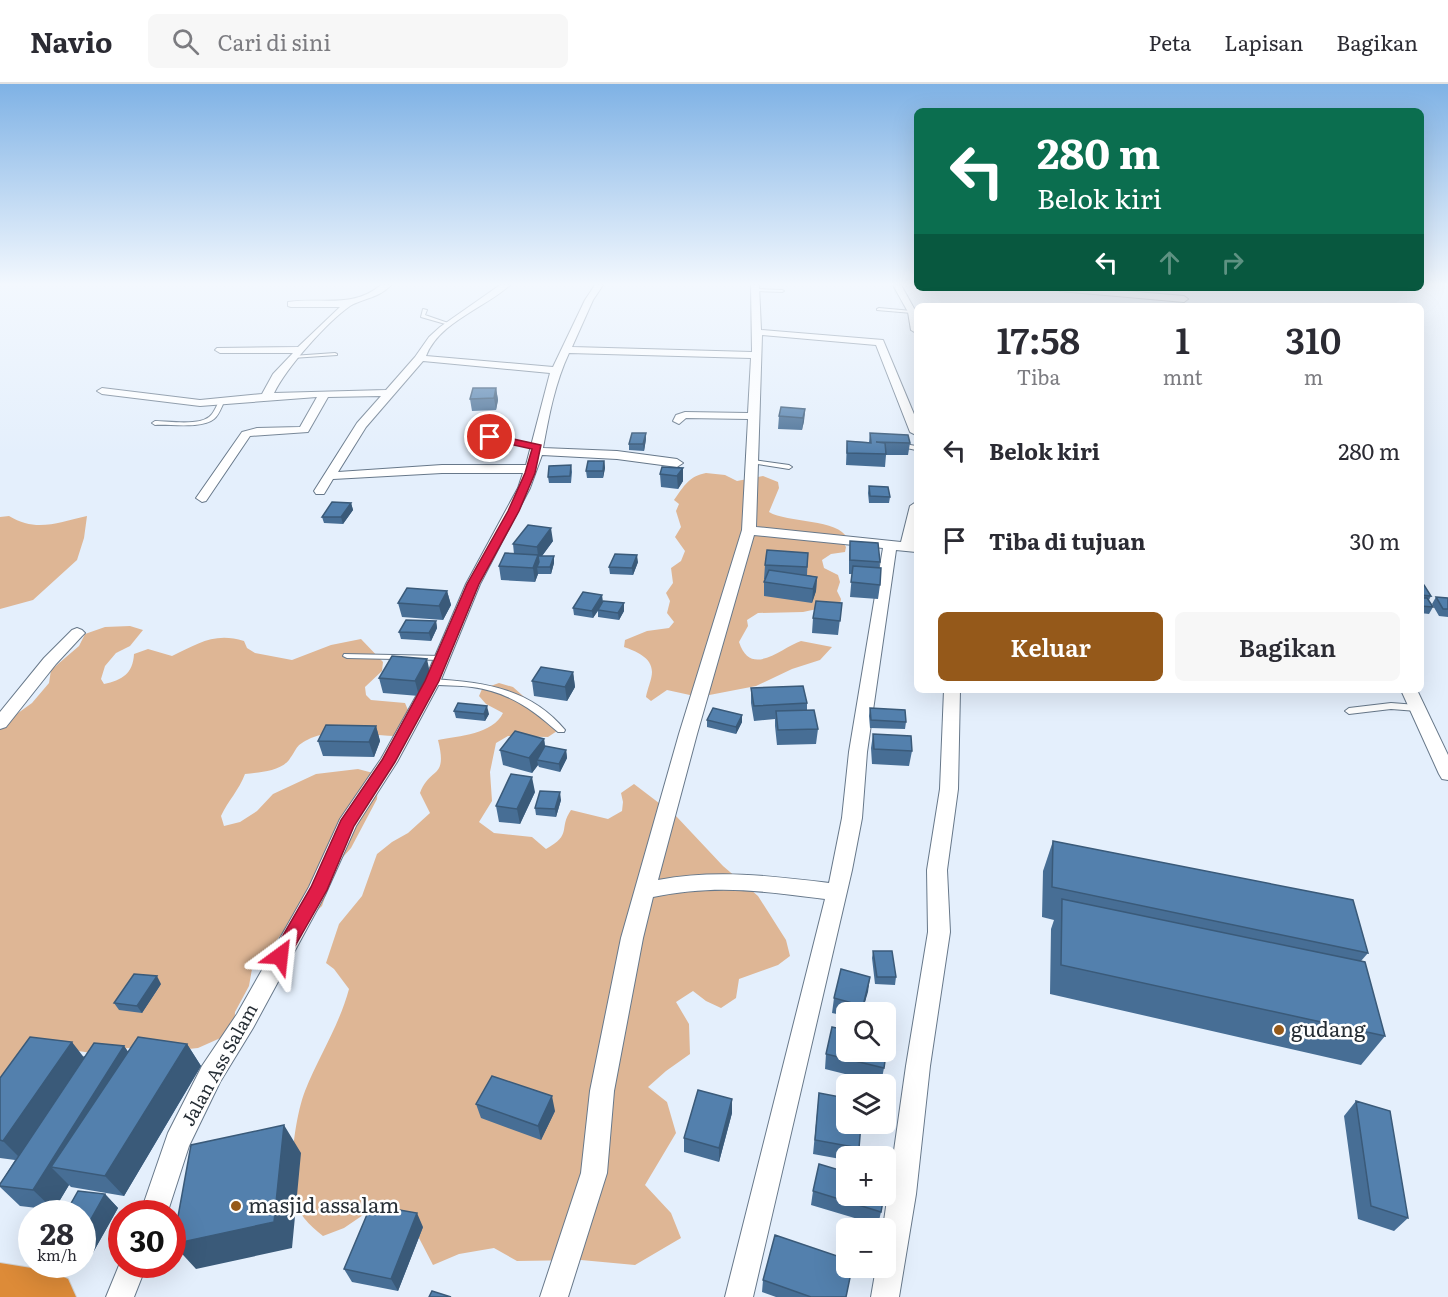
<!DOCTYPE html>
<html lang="id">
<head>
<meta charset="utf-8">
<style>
	body { margin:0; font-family:Literata,serif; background:#f7f7f7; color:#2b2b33; height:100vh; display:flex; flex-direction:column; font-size:22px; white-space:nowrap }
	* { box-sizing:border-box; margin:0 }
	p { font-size:20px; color:#7c7c81 }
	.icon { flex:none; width:33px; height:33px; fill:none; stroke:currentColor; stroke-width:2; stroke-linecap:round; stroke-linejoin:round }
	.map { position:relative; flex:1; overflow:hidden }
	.sheet { position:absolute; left:914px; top:219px; width:510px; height:390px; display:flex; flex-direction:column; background:#fff; border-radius:9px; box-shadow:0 6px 24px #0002 }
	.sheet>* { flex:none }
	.guide { position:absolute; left:914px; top:24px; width:510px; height:183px; border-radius:9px; box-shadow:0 6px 24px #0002; background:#0b6e4f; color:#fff; overflow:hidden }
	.controls { position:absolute; left:836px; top:918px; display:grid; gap:12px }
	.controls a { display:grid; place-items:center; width:60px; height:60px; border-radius:9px; background:#fff; box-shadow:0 6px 24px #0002; font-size:30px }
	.speed { position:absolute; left:18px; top:1116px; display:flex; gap:12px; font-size:30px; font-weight:700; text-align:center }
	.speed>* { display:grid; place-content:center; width:78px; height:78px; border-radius:50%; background:#fff; box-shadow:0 6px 24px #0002; line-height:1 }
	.speed small { font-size:15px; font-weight:400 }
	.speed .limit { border:9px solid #d22; background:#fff; color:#111 }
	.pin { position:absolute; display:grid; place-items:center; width:51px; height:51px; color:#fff; margin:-26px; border:3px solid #fff; border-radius:50%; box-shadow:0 2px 6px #0007 }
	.me { position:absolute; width:66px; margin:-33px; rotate:30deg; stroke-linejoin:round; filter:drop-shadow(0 0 4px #0008) }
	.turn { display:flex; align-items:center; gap:21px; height:126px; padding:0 24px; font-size:27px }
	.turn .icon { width:78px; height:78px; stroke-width:2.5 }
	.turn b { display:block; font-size:42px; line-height:51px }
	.lanes { display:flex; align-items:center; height:57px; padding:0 24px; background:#0003; justify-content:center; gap:30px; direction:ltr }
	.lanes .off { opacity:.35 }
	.eta { display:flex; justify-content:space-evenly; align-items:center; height:102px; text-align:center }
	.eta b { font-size:36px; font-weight:600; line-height:42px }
	.action { display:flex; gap:12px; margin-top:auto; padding:12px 24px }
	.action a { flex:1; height:69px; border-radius:9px; background:#95591a; color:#fff; font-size:24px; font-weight:600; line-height:69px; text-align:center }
	.action a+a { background:#f7f7f7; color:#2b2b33 }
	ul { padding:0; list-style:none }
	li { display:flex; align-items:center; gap:18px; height:90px; padding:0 24px }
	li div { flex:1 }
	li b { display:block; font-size:22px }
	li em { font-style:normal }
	header { display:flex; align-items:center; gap:36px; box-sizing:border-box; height:84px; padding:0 30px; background:#fff; border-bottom:2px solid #e1e1e2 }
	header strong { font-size:28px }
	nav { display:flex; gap:33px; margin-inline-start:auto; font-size:21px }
	.search { width:420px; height:54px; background:#f7f7f7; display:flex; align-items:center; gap:15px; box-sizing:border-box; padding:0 21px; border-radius:9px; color:#7c7c81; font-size:22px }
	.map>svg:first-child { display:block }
</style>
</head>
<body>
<header>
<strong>Navio</strong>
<div class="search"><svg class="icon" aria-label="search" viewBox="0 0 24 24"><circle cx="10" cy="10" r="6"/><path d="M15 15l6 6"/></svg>Cari di sini</div>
<nav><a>Peta</a><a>Lapisan</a><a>Bagikan</a></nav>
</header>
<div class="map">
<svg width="1448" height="1213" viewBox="0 0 1448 1213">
	<rect width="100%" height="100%" fill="#e4effc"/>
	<path fill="#deb695" d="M706 389 725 391 737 397 763 392 778 398 779 404 769 428C787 439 839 435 847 454L844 460 846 463 845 468 831 470 822 476 824 484 838 491 840 498 837 507 841 515 840 520 803 528 758 529 747 536 748 542 739 558C751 595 782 563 801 557L832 563 820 576 792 585 756 602 699 613 667 606 651 617 646 613C647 606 652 595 652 588 652 573 635 567 624 563L625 556 647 547 669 544 674 538 667 529 670 517 666 509 673 499 671 484 681 477 685 467 675 453 681 443 676 427 679 420 674 416C684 402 689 392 706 389Z
		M9 432C37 449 58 438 87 432L84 454 77 476 33 516 0 525V433Z
		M130 542 143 546 130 562 116 569 105 582 101 595 104 600C122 596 133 590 134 570L148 565 172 572C198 560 214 548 244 557L247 564 255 569 292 576 331 561 361 555 383 578 382 587 365 603 366 611 371 616 405 619 411 633 405 648 394 652C368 651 334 644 311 654 294 662 298 664 289 676 279 688 259 688 245 690 239 706 228 717 221 732L224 742 240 738 257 727 273 710 316 690 358 685 373 689 378 696 377 715 351 764 336 781 322 822 306 837 282 849 268 868 253 879 249 902 235 928 234 948 198 964 179 966 151 961 92 969 64 965 0 1003V642L32 619 49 599 51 586 79 562 85 550 105 543Z
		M499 599 513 603 560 645 548 653 508 652 496 659 490 688 492 717 479 738 494 749 532 753 546 765C573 750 558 745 571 726L608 735 622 727 623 718 621 709 634 700 676 732 723 782 758 812 786 856 790 872 778 881 739 895 736 914 721 924 706 917 693 907 676 918 689 940 690 970 666 987 648 1003 667 1018 676 1049 645 1101 671 1129 681 1154 635 1181 581 1176 517 1177 494 1164 459 1170 433 1181 407 1131 369 1127 344 1144 323 1152C310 1142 296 1128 293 1112 289 1084 295 1033 305 1007 319 972 339 942 349 905L334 885 326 879 339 840 362 812 377 770 392 758 408 749 430 729 420 709C430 682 448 696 438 656 459 652 493 650 503 629L486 620 479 612 482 605Z"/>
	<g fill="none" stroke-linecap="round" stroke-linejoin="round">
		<g stroke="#67788a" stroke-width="2">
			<path id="lane" d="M756 205 782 206 784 207 782 208 755 207Z
				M879 224 912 227 914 228 912 229 877 226V225Z
				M423 225 427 226 425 231 451 240 449 241 421 233Z
				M335 269 337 270V271L292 274 290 273 292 272Z
				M219 317 224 318C221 324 219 331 214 335 202 345 170 340 155 341L152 339 155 337C169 337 203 343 212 330 215 326 217 321 219 317Z
				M490 351 537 361 540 363 537 365 488 354 487 353Z
				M899 359 916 362V366L897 362 896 361Z
				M753 376 789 381 792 383 789 385 751 379 750 378Z
				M344 570 442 572 446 574 442 576 347 574 343 572Z
				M432 595C483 598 530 604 565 646L564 648H558C531 624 508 608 472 603 458 601 443 602 429 600L428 598Z
				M1391 619 1417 621 1421 624 1417 627 1391 625 1349 630 1345 627 1349 624Z"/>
		</g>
		<g stroke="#67788a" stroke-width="2">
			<path id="street" d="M381 201H391C379 214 364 214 350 222 326 239 287 283 274 309L386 306 415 273 429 253 440 243 500 201H510C485 224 439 238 426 272L553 283 585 216 595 201H603L593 216 572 263 752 268 751 201H759L761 246 883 256 916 335V351L910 348 876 261 762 251 756 443 901 458 910 422 916 418 914 460H916V468L896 466 867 668 862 734 852 786 753 1213H725L825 815C762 807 716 800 653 813L643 854 614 1007 607 1089 568 1213H540L581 1089 590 1007 621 854 679 650 742 446 748 335 686 334 679 340 673 337 676 331 685 328 748 329 751 274 569 269C555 299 549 331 543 364L617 367 677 375 683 379 677 383 617 375 542 371 530 404 480 500 440 598 397 678 356 742 325 811 253 944 220 998 189 1062 167 1130H140L168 1049 202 982 237 930 309 803 340 735 381 675 424 598 466 500 518 404 523 389H442L333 395 324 410H316L314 407 357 339 381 312 328 313 308 348 250 352 206 417 202 418 196 414 242 348 257 344 300 343 317 313 200 322 102 310 97 307 102 304 200 316 262 310 273 290 293 269H220L215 266 217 264 298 263 340 223H291L288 222V218C322 213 352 225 381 201ZM423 277 550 289 526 381H442L338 388 366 343ZM754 451 883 464 849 668 842 734 829 799C771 792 716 785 658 796L697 650Z
				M893 201H901L916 228V249L911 246 908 228Z
				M1056 204H1089L1184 212 1188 215 1184 218 1060 207Z
				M77 544 82 546 85 549 82 552 56 580 6 643 0 645V628L44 574 72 546Z
				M944 606H960L958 705 947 786 950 848 930 982 916 1110 899 1213H871L876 1184H885L883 1144 906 982 928 848 927 786 940 705Z
				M1401 606H1417L1448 671V696L1442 695 1439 690Z
				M122 1174V1180H147L134 1213H106Z"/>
		</g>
		<g stroke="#cfd1d3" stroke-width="2">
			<path id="highway" d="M0 1179 50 1187 68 1195 76 1213H0Z"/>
		</g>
		<use href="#lane" fill="#fff" fill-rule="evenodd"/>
		<use href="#street" fill="#fff" fill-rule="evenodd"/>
		<use href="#highway" fill="#dd8b38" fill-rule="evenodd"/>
	</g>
	<path fill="#476e95" d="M496 304 498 316 496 326 472 327 470 315Z
		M805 325 804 337 802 346 778 345 779 332Z
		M646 349V355L644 367 629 366V360Z
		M870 349 910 359 908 371H886L885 383 846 381 847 357 869 358Z
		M604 377 605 384 603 394H587L586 387Z
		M571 381 572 388 571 399H549L548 393Z
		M683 384V397L678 405 661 403 660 390Z
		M869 402 890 413 889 419H869L868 409Z
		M351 419 353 426 343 440 324 439 322 433Z
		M553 457 542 472 554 479 551 490H538L535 498 501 496 499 482 514 470 513 460Z
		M850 457 880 478 879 484 880 501 878 515 850 513 852 490H849V471Z
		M808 469 807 491 817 493 816 507 812 519 764 512V498L766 495H764L765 481Z
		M638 478 633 491 610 490 609 483Z
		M1420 501 1431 512 1429 516 1433 523 1429 530 1420 529Z
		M447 507 451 521 443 536 402 533 398 519Z
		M1436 513 1448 514V533L1439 532 1432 520Z
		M603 517 624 527 619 536 598 533V527L593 534 574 531 573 524Z
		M842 519 838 551 812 549 813 534Z
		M436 537 437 544 431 557 401 555 399 548Z
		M573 588 575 603 567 617 534 612 532 597Z
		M430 589 419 612 383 609 379 594Z
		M751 604 807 619V627L818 645 816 660 777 661 775 642V635L754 637 751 619Z
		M870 624 906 638 905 645 870 644 869 632Z
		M454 627 489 630 485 637 456 634Z
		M707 636 742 638 736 650 707 643Z
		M376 642 380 657 374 673 323 672 318 657Z
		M873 650 912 667 909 682 872 680 871 664Z
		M544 655 545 662 566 666 567 674 560 688 539 683 538 681 532 689 503 681 500 666Z
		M535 708 520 740 499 738 496 722Z
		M561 716 556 733 536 731 535 724Z
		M1053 757 1368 869 1361 877 1385 952 1361 981 1050 910 1051 845 1054 836 1042 833 1043 787Z
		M873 867 896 893 895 901 875 900 872 874Z
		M870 893 863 928H846V932L832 929 834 914Z
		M161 900 142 929 119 926 114 919Z
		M187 960 201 982 124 1112 71 1103 69 1101 54 1126 20 1122 0 1103V1100L15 1076 0 1074V994L124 962 128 968Z
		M826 970 884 984 881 999 825 985Z
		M819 1009 859 1064 857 1072H846V1076L813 1070Z
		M732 1015V1029L719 1078 684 1068V1054Z
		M1356 1017 1408 1134 1394 1147 1358 1135 1344 1032Z
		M476 1020 555 1027 541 1056 481 1034Z
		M813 1107 881 1128 878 1141 811 1121Z
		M105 1110 118 1124 90 1174 82 1173V1130Z
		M423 1143 398 1207 352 1198 344 1185Z
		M763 1196 846 1213H776L762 1208Z"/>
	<path fill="#3a5a79" d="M496 304 498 316 496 326 494 314Z
		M805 325 804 337 802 346 803 334Z
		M646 349V355L644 367 643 360Z
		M604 377 605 384 603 394V387Z
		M683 384V397L678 405 677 392Z
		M351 419 353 426 343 440 341 433Z
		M551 444 553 457 539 476 540 483H537L538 490 535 498 533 484 538 472 537 463Z
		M637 471 638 478 633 491 632 484Z
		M554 472V479L551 490 550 483Z
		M817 493 816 507 812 519 813 505Z
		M447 507 451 521 443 536 439 522Z
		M602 511 603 518 593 534 592 527Z
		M624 519V527L619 536 618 529Z
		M436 537 437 544 431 557 429 549Z
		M427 575 430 589 419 612 415 597Z
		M573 588 575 603 567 617 565 603Z
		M487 622 489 630 485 637 484 630Z
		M742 631V638L736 650V643Z
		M376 642 380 657 374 673 369 658Z
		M544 655 546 670 537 676 538 681 532 689 529 674Z
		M566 666 567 674 560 688 559 680Z
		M532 693 535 708 520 740 517 725Z
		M560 708 561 716 556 733 555 725Z
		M157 892 161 900 142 929 137 922Z
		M870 893 868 908 862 928 863 922Z
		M72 958 89 980 24 1078 3 1057Z
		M187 960 201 982 124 1112 105 1092Z
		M124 962 140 984 51 1083 69 1101 54 1126 33 1106Z
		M552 1012 555 1027 541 1056 538 1042Z
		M732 1015V1029L719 1078V1064Z
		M284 1041 301 1069 292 1164 196 1185 173 1160Z
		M105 1110 118 1124 90 1174 82 1166V1151Z
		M417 1129 423 1143 398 1207 391 1195Z"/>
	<path fill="#5380ad" stroke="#3a5a79" stroke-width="1.5" d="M473 304H496L494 314 470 315Z
		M781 323 805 325 803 334 779 332Z
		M632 349H646L643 360H629Z
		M870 349 908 351 910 359 876 358 885 359 886 370 847 369V357L871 359Z
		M588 377H604L603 387H586Z
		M571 381 570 392 548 393 549 382Z
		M662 383 683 384 677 392 660 390Z
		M869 402 888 403 890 413 870 412Z
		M332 418 351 419 341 433H322Z
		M528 441 551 444 537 463 513 460Z
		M850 457 878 459 880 478 850 476Z
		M767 466 808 469 807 483 765 481Z
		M505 469 538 471 533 484 499 482Z
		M615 470 637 471 632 484 609 483Z
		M538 472H554L550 483H537L539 478Z
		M853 482 881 484 880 501 851 498Z
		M769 486 817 493 813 505 764 498Z
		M1420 501H1424L1431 512 1420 511Z
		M407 504 447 507 439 522 398 519Z
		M583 508 602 511 592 527 573 524Z
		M1436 513 1448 514V525H1443Z
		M1420 514H1427L1433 523 1420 522Z
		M603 517 624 519 618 529 598 526Z
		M816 517 842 519 840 537 813 534Z
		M406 536 436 537 429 549 399 548Z
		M392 572 427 575 415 597 379 594Z
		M541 583 573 588 565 603 532 597Z
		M803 602 807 619 754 622 751 604Z
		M458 619 487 622 484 630 454 627Z
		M713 624 742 631 736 643 707 636Z
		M870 624 905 626 906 638 871 636Z
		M814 626 818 645 778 646 776 627Z
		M326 641 376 642 369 658 318 657Z
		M515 647 544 655 529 674 500 666Z
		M873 650 911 652 912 667 874 665Z
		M545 662 566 666 559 680 537 676Z
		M511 690 532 693 517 725 496 722Z
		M540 707 560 708 555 725 535 724Z
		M1053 757 1353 816 1368 869 1052 803Z
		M1062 815 1365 878 1385 952 1061 881Z
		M873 867H892L896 893H877Z
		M841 885 870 893 863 922 834 914Z
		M134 890 157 892 137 922 114 919Z
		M832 943 846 946V968H885V956H888L884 984 826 970Z
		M30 953 72 958 3 1057 0 1056V994Z
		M138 953 187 960 105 1092 51 1083Z
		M94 959 124 962 33 1106 0 1102V1100Z
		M492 992 552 1012 538 1042 476 1020Z
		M698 1006 732 1015 719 1064 684 1054Z
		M819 1009 846 1014V1040H861L859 1064 815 1056Z
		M1356 1017 1390 1027 1408 1134 1371 1122Z
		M284 1041 274 1138 173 1160 191 1061Z
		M819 1080 846 1088V1112H884L881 1128 813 1107Z
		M78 1107 105 1110 82 1151V1130H65Z
		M371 1121 417 1129 391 1195 344 1185Z
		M775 1151 846 1175V1184H852L846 1213H811L763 1196Z
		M432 1207 451 1213H429Z"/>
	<linearGradient id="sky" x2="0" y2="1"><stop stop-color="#7fb2e5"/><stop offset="0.54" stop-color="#f3f8fe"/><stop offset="1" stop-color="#f3f8fe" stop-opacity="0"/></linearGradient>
	<rect width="1448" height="371" fill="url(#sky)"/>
	<path fill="#e11d48" stroke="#92132f" stroke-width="1.5" d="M490 350 541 361 535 389 519 427 479 500 439 597 395 678 354 742 327 806 286 878 280 880 273 878 271 872 311 803 341 736 382 676 425 597 467 500 508 427 525 389 532 365 487 355V351Z"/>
	<g fill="#95591a" stroke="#fff" stroke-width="2">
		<circle cx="1279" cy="946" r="6"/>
		<circle cx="236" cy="1122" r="6"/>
	</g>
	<g text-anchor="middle" stroke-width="5" stroke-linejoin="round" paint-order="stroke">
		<g font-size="18" fill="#262e35" stroke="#fff">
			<text transform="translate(220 981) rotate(-61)" y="6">Jalan Ass Salam</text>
		</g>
		<g font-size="21" fill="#262e35" stroke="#fff" text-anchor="start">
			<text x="1291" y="953">gudang</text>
			<text x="248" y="1129">masjid assalam</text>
		</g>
	</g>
</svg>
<div class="controls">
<a><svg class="icon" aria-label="search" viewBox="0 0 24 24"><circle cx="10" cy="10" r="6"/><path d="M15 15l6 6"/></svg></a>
<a><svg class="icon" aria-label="layers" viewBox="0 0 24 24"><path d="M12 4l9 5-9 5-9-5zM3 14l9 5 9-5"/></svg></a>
<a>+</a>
<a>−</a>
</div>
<div class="speed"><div>28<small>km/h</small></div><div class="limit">30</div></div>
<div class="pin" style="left:490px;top:353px;background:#d93025"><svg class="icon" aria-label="arrive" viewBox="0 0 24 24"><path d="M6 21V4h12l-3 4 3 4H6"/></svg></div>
<svg class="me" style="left:280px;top:872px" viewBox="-20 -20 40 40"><path d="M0-17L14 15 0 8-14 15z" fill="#e11d48" stroke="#fff" stroke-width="4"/></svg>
<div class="guide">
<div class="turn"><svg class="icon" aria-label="left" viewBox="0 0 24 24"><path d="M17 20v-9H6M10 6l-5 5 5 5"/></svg><div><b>280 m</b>Belok kiri</div></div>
<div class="lanes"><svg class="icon" aria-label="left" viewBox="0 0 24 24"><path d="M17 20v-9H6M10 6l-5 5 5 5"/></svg><svg class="icon off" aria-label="ahead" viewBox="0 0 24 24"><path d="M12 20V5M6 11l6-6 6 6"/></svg><svg class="icon off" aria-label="right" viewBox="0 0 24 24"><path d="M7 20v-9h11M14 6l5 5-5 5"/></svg></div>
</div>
<section class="sheet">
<div class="eta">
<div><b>17:58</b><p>Tiba</p></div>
<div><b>1</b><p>mnt</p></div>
<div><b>310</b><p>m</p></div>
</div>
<ul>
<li><svg class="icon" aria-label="left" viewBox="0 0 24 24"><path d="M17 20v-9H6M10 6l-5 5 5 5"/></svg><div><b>Belok kiri</b></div><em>280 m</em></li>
<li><svg class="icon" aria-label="arrive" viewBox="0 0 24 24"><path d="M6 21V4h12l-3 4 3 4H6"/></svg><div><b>Tiba di tujuan</b></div><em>30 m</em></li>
</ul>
<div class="action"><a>Keluar</a><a>Bagikan</a></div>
</section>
</div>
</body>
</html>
